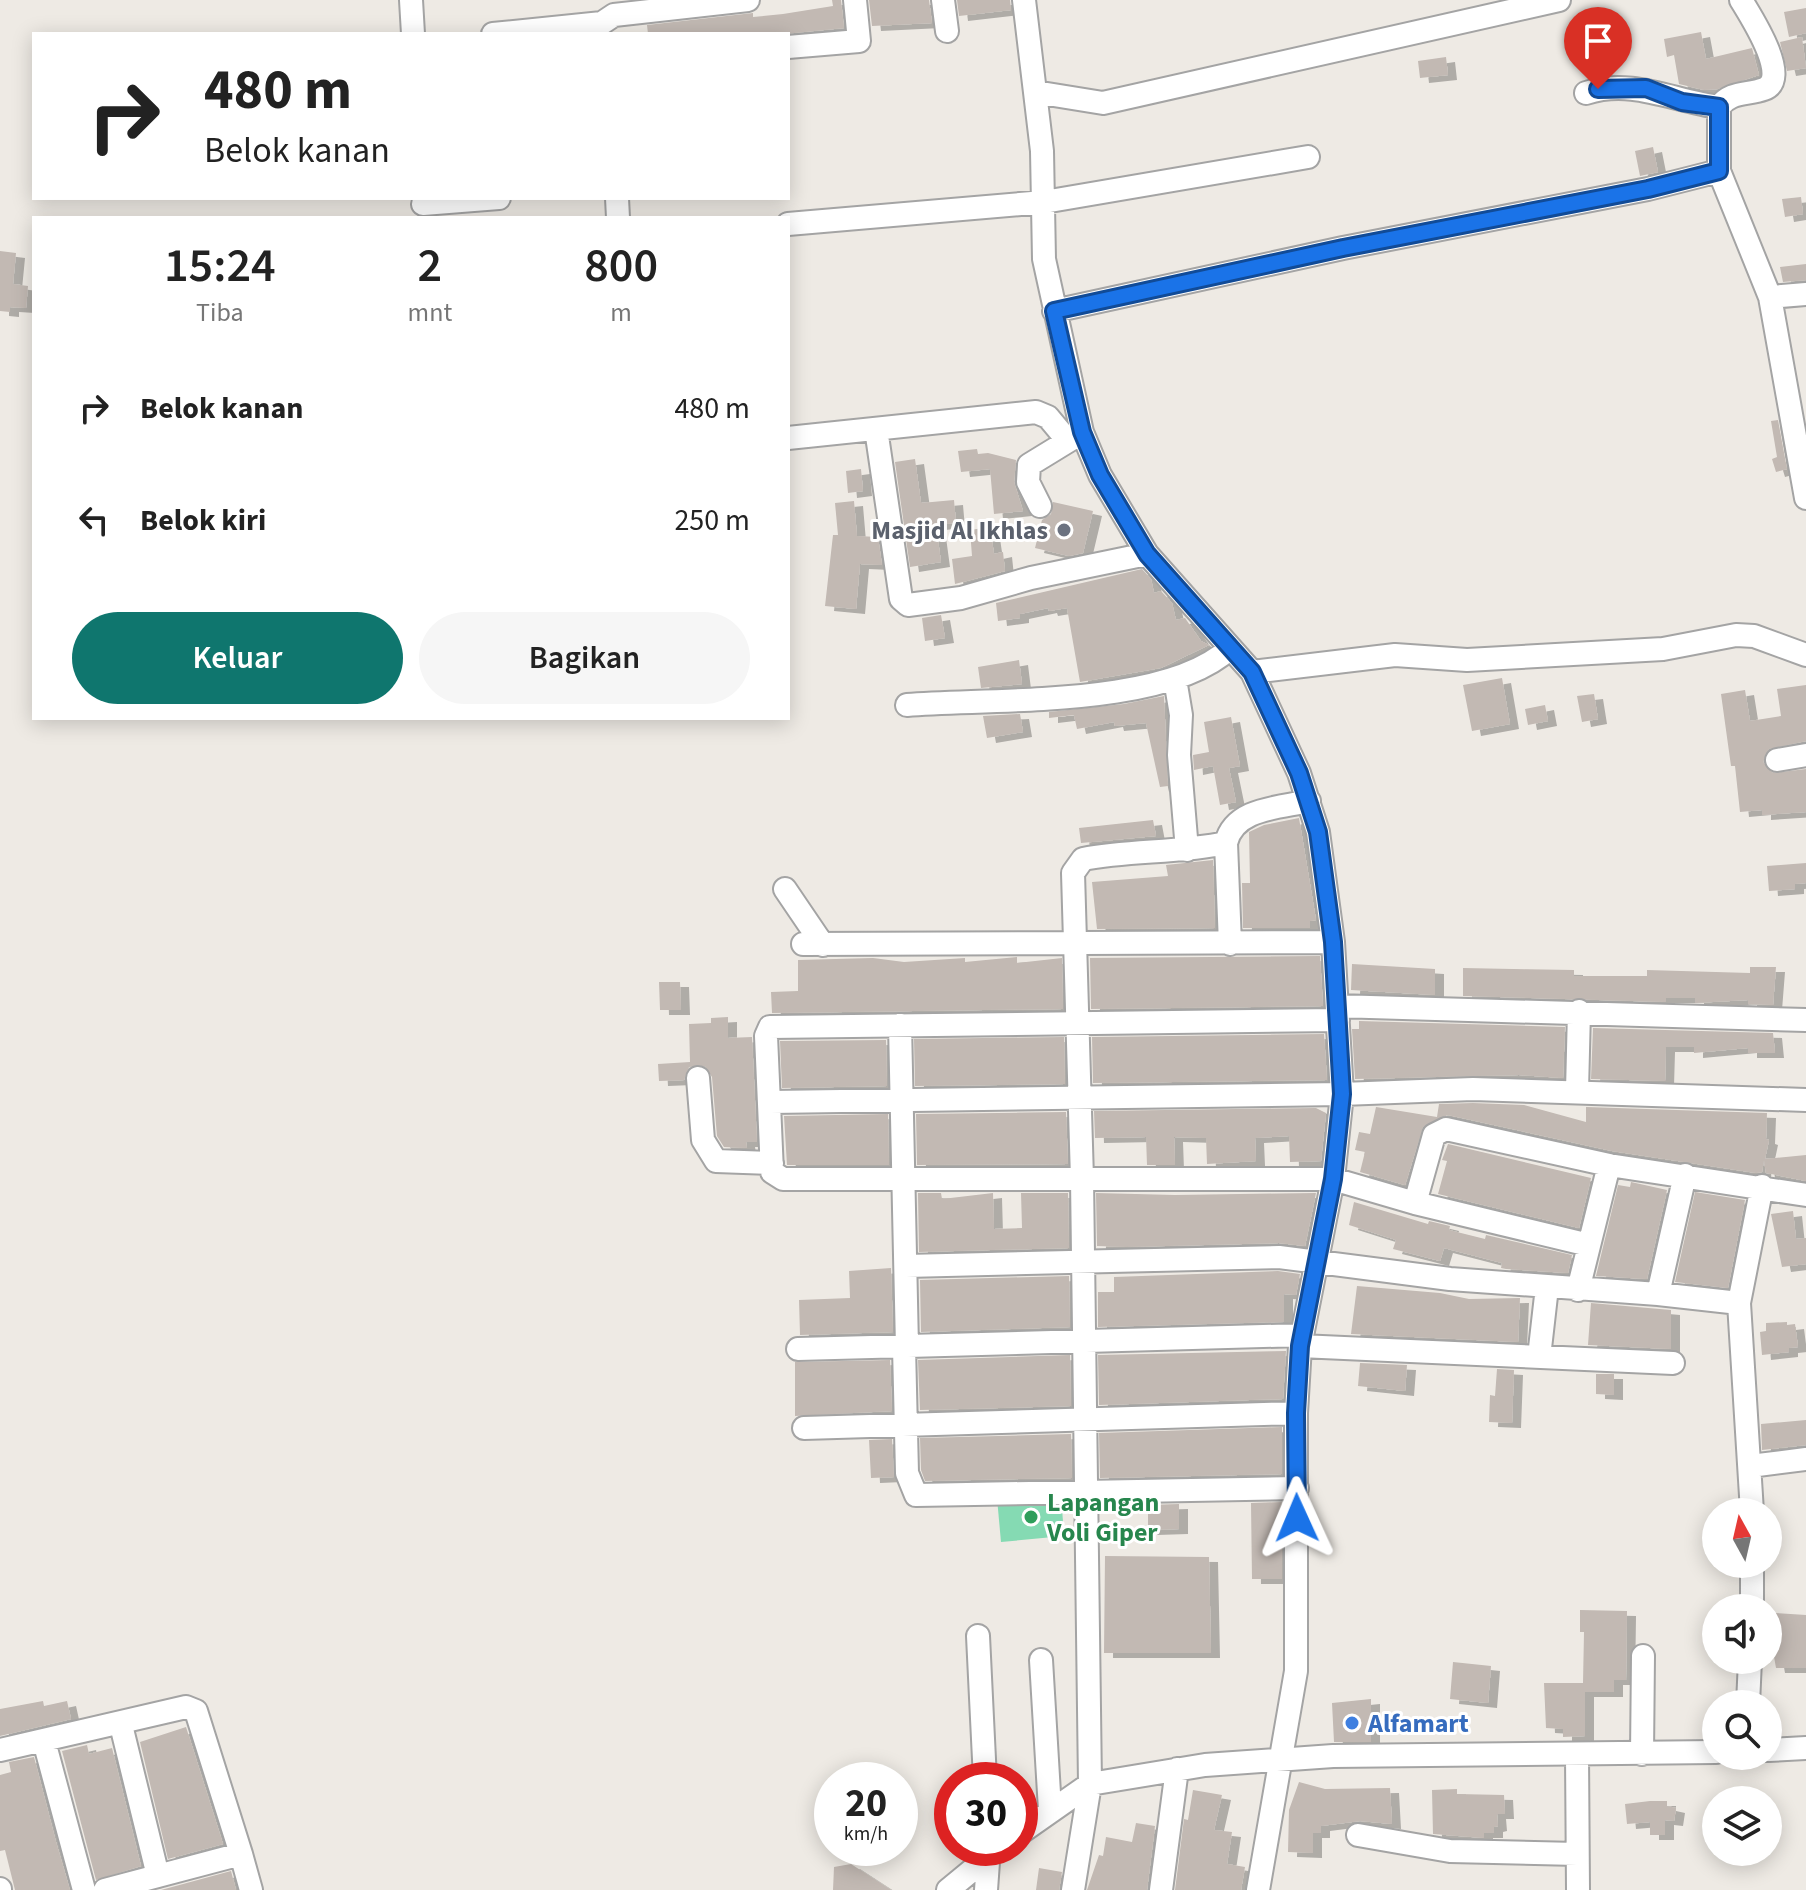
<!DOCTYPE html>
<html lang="id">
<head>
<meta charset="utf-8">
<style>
	body { margin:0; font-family:"Source Sans 3",sans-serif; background:#f6f6f6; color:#222; height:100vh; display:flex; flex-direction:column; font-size:30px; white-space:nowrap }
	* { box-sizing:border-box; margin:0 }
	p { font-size:26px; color:#767676 }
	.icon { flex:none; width:44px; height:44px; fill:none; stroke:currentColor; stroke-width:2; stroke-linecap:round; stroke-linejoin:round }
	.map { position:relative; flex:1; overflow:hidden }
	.sheet { position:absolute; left:32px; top:216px; width:758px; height:504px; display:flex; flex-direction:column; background:#fff; border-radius:0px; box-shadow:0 4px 20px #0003 }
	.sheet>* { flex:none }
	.hud { position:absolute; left:32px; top:32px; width:758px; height:168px; border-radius:0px; box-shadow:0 4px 20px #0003; background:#fff; color:#222; overflow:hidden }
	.needle { width:52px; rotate:352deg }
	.controls { position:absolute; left:1702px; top:1498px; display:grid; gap:16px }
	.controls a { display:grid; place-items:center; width:80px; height:80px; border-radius:50%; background:#fff; box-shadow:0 4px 20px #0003; font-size:40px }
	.speed { position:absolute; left:814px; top:1762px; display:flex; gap:16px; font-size:40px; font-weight:700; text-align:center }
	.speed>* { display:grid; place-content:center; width:104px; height:104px; border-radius:50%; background:#fff; box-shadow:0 4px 20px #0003; line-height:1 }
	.speed small { font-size:20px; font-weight:400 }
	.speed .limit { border:12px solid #d22; background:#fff; color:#111 }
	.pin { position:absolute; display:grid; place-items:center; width:68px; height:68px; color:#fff; margin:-82px -34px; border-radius:50% 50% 50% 0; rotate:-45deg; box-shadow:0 0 8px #0007 }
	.pin .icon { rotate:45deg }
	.me { position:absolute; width:88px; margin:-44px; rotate:359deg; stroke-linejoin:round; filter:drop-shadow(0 0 6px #0008) }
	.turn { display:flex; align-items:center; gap:28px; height:168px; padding:0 40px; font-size:36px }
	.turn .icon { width:104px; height:104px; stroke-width:2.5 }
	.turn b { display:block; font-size:56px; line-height:68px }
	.eta { display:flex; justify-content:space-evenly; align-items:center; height:136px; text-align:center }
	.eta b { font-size:48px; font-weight:600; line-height:56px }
	.action { display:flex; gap:16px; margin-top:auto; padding:16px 40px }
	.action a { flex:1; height:92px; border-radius:48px; background:#0f766e; color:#fff; font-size:32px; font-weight:600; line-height:92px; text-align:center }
	.action a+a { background:#f6f6f6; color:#222 }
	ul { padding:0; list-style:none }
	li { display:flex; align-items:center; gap:24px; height:112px; padding:0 40px }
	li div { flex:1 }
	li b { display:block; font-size:30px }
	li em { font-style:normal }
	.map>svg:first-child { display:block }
</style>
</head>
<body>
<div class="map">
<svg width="1806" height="1890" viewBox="0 0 1806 1890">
	<defs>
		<filter id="shadow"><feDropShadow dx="9" dy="5" stdDeviation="0" flood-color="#0004"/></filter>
	</defs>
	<rect width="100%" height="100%" fill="#eeeae4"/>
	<path fill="#85dab3" d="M1061 1494 1064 1536 1001 1542 997 1498Z"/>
	<path fill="#c2b9b3" filter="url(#shadow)" d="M832 0H841L844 28 784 34H648L647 25 753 13V17L783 14 833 6Z
		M869 0H929L932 23 872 26Z
		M957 0H1010L1011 10 959 16Z
		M1806 8V33L1789 37 1784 12Z
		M1701 32 1706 59 1752 48 1759 75 1718 89 1704 90 1679 84 1674 55 1667 57 1664 39Z
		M1802 37 1806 68 1787 71 1780 42Z
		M1446 57 1448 75 1420 78 1418 61Z
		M1653 147 1658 172 1640 176 1635 151Z
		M1801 197 1803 214 1785 217 1782 199Z
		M0 251 16 253 13 284 28 286 26 308 10 307V312L0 311Z
		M1806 264V280L1783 282 1780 267Z
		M1778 420 1787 469 1776 472 1772 459 1777 457 1771 421Z
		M977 449 978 454 988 453 1016 460 1014 482 1023 511 994 514 990 469 961 472 958 451Z
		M915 459 921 503 954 500 956 523 936 525 941 562 910 567 895 462Z
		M861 469 863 491 848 493 846 471Z
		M854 501 857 536 878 537 882 565 860 564 856 609 825 606 833 535H838L835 503Z
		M1053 502 1093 511 1083 553 1069 556 1035 548 1042 520 1051 514Z
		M990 527 994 554 1003 552 1005 571 955 584 952 559 972 556 970 530Z
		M1142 569 1151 579 1154 593 1161 591 1172 603 1176 620 1185 618 1201 641 1209 645 1161 668 1080 682 1067 608 1049 611 1048 608 1020 614V618L998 621 996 603Z
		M941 615 945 638 925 641 922 618Z
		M1019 660 1022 684 981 688 978 667Z
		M1502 678 1510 724 1472 731 1463 685Z
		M1806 685V741L1769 749 1763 762 1773 773 1806 769V812L1762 815V810L1740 812 1735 766H1731L1721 694 1745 690 1750 721 1781 716 1777 689Z
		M1594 694 1598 719 1582 722 1577 696Z
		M1164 696 1168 786 1160 787 1146 723 1115 726 1114 722 1077 729 1074 715 1049 718V712L1124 704Z
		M1545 705 1548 721 1528 725 1525 709Z
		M1020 714 1023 732 987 738 983 716Z
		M1231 717 1240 766 1229 768 1236 802 1220 805 1213 766 1194 770 1193 755 1209 752 1204 722Z
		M1299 818 1316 920 1310 921V928H1243L1242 883H1250L1249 832 1264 825Z
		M1153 820 1156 836 1081 843 1079 828Z
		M1213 860 1215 928 1097 929 1092 882 1168 876 1166 865Z
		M1806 863V883L1795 884V889L1769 891 1767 866Z
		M1320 956 1323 1006 1091 1009 1090 958Z
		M1017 957V963L1062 958 1063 1009 772 1013 771 992 798 991V960L873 958 904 962 965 958V962Z
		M1352 964 1435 969V995L1351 990Z
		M1750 967H1776L1773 1005 1748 1004V1000L1695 1003V998H1666V1002L1463 996V968L1574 970V976H1647V970L1750 973Z
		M659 982H680L681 1010H660Z
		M728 1017V1038L752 1037 757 1142H746L747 1148 724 1147 717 1136 712 1077 705 1066 689 1067 684 1080 659 1081 658 1064 690 1062 689 1024 711 1023V1018Z
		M1359 1021 1565 1027 1563 1078 1519 1075 1355 1079 1352 1029H1359Z
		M1593 1028 1773 1033 1775 1053H1748V1048L1694 1053V1047H1666L1665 1081 1591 1079Z
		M1324 1034 1327 1080 1093 1083 1092 1037Z
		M1064 1037 1065 1084 915 1086 914 1039Z
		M886 1040 887 1086 782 1088 780 1041Z
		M1473 1103 1524 1105 1586 1122V1107L1767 1113 1766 1139 1769 1140 1765 1159 1806 1155V1181L1766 1173 1764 1160 1762 1172 1756 1173 1612 1151 1448 1115 1423 1127 1405 1185 1360 1172 1365 1152 1355 1150 1359 1132 1370 1134 1376 1107 1437 1117 1439 1104Z
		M1316 1108 1326 1113 1321 1161 1290 1162 1289 1136 1255 1138 1256 1161 1207 1164 1206 1138 1174 1137 1175 1165H1147L1146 1137 1095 1138 1094 1111Z
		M1066 1112 1068 1164 917 1165 916 1114Z
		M888 1114 889 1165H787L784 1116Z
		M1448 1144 1591 1178 1579 1228 1438 1194 1447 1161 1442 1160Z
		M1631 1182 1667 1190 1647 1279 1596 1276 1618 1185 1630 1187Z
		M1695 1192 1745 1200 1728 1288 1675 1282Z
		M918 1193H941L942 1199 993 1193 994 1229 1022 1228 1021 1193H1068L1069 1248 919 1252Z
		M1096 1193 1175 1195 1316 1193 1305 1246 1279 1243 1127 1247 1097 1246Z
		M1354 1202 1428 1224 1429 1221 1450 1226 1449 1230 1485 1239 1486 1235 1572 1255 1568 1273 1506 1269 1501 1268 1502 1263 1444 1248 1440 1261 1393 1249 1396 1240 1349 1225Z
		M1793 1211 1796 1239 1806 1238V1264L1782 1267 1771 1214Z
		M891 1268 893 1332 800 1335 799 1300 850 1298 849 1271Z
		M1278 1271 1300 1274 1296 1295 1284 1294V1322L1098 1327V1292H1114V1277Z
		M1069 1276 1070 1327 921 1332 920 1280Z
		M1357 1286 1440 1293 1469 1299 1520 1298 1518 1342 1351 1334Z
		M1591 1303 1671 1310V1349L1588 1345Z
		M1787 1322V1325L1795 1324 1798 1347 1789 1348V1352L1762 1355 1760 1332 1766 1331V1323Z
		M1286 1351 1283 1399 1099 1405 1098 1355Z
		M1070 1355 1071 1406 920 1410 918 1360Z
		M890 1360 892 1411 795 1416V1362Z
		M1360 1363 1407 1365 1405 1391 1358 1386Z
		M1497 1369 1514 1370 1512 1423 1489 1422 1490 1395 1495 1396Z
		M1596 1374H1614V1395L1596 1394Z
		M1806 1420V1445L1762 1450 1761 1424Z
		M1282 1427V1474L1100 1478 1099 1433Z
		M1071 1434 1072 1478 925 1481 921 1470 920 1438Z
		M892 1439 894 1477 871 1478 869 1440Z
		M1282 1502V1579H1252L1251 1503Z
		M1179 1504V1529L1148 1530V1505Z
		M1105 1556 1209 1557 1211 1653H1104Z
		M1580 1610 1627 1611 1626 1680H1614V1692H1585V1736L1563 1737V1729L1546 1728 1544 1683H1583L1584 1632H1580Z
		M1775 1613 1806 1615V1668H1776L1773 1651Z
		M1453 1662 1491 1666 1488 1703 1450 1699Z
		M1371 1699V1742H1334L1332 1703Z
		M43 1701 44 1706 67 1701 71 1719 0 1736V1709Z
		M186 1727 223 1844 168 1859 140 1742Z
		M87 1745 89 1754 112 1748 141 1866 96 1880 62 1751Z
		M34 1757 56 1842 70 1890H15L5 1850 0 1851V1775L11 1772 9 1762Z
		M1299 1782 1325 1789 1390 1788 1392 1824 1360 1821 1321 1826V1833H1313V1853L1288 1852 1289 1810Z
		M1457 1789V1794L1504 1795 1505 1814H1497L1498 1826 1494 1827V1833H1484V1838L1433 1834 1432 1790Z
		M1193 1790 1222 1795 1214 1830 1232 1832 1227 1864 1245 1867 1241 1890H1175L1184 1819 1188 1820Z
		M1650 1801H1667V1806L1676 1808 1674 1821 1665 1820V1835H1650V1822L1627 1824 1625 1804Z
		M1136 1823 1155 1826 1147 1890H1087L1099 1855 1103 1856 1106 1837 1132 1842Z
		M851 1864 891 1890H833L834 1867Z
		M1039 1868 1062 1872 1059 1890H1036Z
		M231 1871 236 1890H160H161Z"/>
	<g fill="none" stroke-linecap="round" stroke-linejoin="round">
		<g stroke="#a4a4a4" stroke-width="26">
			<path id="minor" d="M411 0 413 34
				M943 0 947 31
				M1024 0 1042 151 1044 259 1082 432 1100 475 1147 554 1252 672 1299 773 1318 832 1333 942 1342 1094 1333 1179 1300 1346 1296 1413V1671L1258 1890
				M1741 0C1750 15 1792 79 1764 89 1748 95 1730 91 1719 107V171L1770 297 1806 498
				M493 34 602 23 614 15 748 0
				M788 47 859 41 855 0
				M1035 92 1103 103 1559 0
				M1586 93C1632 78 1673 101 1719 107
				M617 198 618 218
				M423 204 499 198
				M788 224 1044 202 1308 157
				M1770 297 1806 294
				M1054 311 1343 248 1648 189 1719 171
				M876 429 901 599 908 605 961 598 1031 578 1147 554
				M788 438 1036 412 1048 417 1068 441
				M1040 506 1028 482 1029 465 1078 435
				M1252 672 1395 655 1467 660 1663 649 1736 635 1754 636 1806 655
				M1175 679 1181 715 1179 755 1187 850
				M907 705C992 698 1167 708 1230 648
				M1777 760 1806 755
				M1226 843 1230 944
				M785 889 823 945
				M803 944 1333 942
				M1337 1006 1806 1020
				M1338 1020 770 1027 766 1036 772 1172 783 1179H1333L1415 1203 1589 1245
				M900 1025 907 1347
				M698 1078 703 1140 716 1161 772 1163
				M1577 1091 1579 1011
				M771 1102 1342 1094 1473 1089 1806 1100
				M1415 1203 1434 1135 1446 1129 1609 1165 1806 1195
				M906 1266 1279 1257 1450 1279 1658 1294 1685 1175
				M1578 1290 1609 1165
				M1658 1294 1739 1303
				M1300 1346 1673 1363
				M904 1347 907 1473 916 1495 1297 1488
				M798 1349 1302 1335
				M1539 1357 1547 1287
				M804 1428 1296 1413
				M1750 1466 1806 1459
				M1752 1512 1739 1303 1762 1186
				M1752 1608V1564
				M978 1636 985 1780
				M1041 1660 1050 1810
				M1748 1704 1750 1660
				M121 1725 158 1876
				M44 1741 84 1890
				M0 1750 186 1707 196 1711 241 1854 105 1890
				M1768 1750 1806 1748
				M1642 1754 1643 1656
				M1577 1755 1578 1890
				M1020 1833 1090 1784 1205 1765 1333 1756 1716 1752
				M1358 1835 1450 1851 1577 1854
				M241 1854 251 1890
				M0 1889V1890
				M948 1890 999 1848
				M986 1890 989 1848
				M1073 1890 1090 1784 1082 1179 1073 873 1083 859C1130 850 1179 853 1226 843 1234 808 1279 808 1309 801
				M1161 1890 1177 1769"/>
		</g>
		<use href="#minor" stroke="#fff" stroke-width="22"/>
	</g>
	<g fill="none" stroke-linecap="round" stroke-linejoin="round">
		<g stroke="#114b97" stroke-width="20">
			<path id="route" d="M1297 1518 1296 1413 1300 1346 1333 1179 1342 1094 1333 942 1318 832 1299 773 1252 672 1147 554 1100 475 1082 432 1054 311 1343 248 1648 189 1719 171V107L1682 102 1646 88 1598 89"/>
		</g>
		<use href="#route" stroke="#1a73e8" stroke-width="14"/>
	</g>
	<circle fill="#6b7280" stroke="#fff" stroke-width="3" cx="1064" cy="530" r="8"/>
	<circle fill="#2e9e5b" stroke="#fff" stroke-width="3" cx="1031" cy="1517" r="8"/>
	<circle fill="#3f7fe0" stroke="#fff" stroke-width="3" cx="1352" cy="1723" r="8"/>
	<g text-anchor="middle" stroke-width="6" stroke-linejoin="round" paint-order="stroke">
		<g font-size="26" font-weight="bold" fill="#5b616d" stroke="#fff" text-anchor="end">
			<text x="1048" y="539">Masjid Al Ikhlas</text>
		</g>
		<g font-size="26" font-weight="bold" fill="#27864d" stroke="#fff" text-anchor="start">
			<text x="1047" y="1511">Lapangan<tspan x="1047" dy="30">Voli Giper</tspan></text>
		</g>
		<g font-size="26" font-weight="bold" fill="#366cbe" stroke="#fff" text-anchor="start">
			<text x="1368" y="1732">Alfamart</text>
		</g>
	</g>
</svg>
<div class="controls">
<a><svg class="needle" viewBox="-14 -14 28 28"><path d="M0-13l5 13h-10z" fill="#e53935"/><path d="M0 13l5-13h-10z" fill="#767676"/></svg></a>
<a><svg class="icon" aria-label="sound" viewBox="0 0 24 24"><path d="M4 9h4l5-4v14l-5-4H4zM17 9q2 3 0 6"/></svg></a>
<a><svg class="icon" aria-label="search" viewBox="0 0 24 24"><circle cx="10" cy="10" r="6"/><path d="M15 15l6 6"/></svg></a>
<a><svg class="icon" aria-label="layers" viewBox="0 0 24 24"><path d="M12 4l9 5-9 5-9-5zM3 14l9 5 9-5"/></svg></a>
</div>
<div class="speed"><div>20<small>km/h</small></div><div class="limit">30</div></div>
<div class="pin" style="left:1598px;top:89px;background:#d93025"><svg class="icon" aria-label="arrive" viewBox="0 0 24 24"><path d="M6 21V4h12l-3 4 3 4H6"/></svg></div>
<svg class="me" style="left:1297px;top:1518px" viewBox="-20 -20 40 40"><path d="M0-17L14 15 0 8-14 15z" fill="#1a73e8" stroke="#fff" stroke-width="4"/></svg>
<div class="hud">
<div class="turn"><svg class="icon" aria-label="right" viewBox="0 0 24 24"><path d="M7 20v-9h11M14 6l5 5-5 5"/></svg><div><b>480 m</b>Belok kanan</div></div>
</div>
<section class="sheet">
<div class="eta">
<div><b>15:24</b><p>Tiba</p></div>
<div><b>2</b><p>mnt</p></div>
<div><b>800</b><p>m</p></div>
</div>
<ul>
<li><svg class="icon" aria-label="right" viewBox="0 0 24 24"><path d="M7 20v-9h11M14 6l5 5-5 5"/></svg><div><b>Belok kanan</b></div><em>480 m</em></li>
<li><svg class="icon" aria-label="left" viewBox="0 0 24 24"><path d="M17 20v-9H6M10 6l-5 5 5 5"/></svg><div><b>Belok kiri</b></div><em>250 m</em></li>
</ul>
<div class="action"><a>Keluar</a><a>Bagikan</a></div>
</section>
</div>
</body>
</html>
